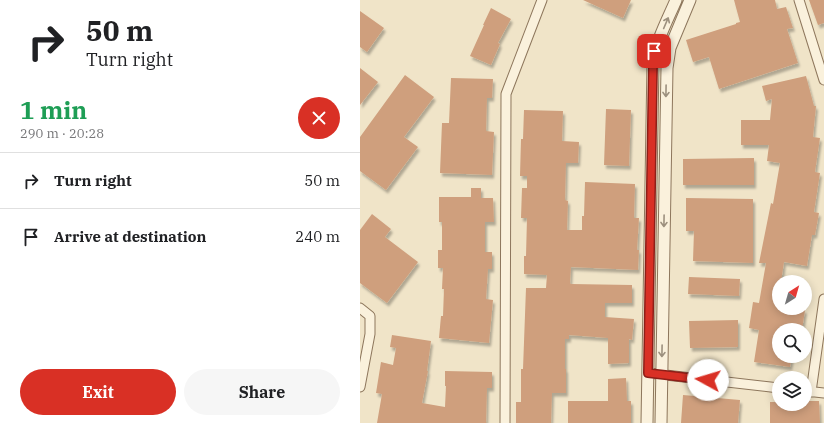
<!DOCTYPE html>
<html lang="en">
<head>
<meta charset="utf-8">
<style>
	body { margin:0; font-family:"IBM Plex Serif",serif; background:#f6f6f6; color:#202124; height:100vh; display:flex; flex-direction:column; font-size:15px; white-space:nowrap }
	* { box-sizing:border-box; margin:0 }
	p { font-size:13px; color:#757577 }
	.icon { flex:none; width:22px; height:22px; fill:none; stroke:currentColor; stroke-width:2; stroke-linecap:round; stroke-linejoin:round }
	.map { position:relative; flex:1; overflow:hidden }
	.drawer { display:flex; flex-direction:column; background:#fff; width:360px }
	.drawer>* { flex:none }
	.guide { background:#fff; color:#202124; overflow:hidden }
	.needle { width:26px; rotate:37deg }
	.buttons { position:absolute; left:412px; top:275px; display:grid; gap:8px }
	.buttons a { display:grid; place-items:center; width:40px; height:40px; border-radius:50%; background:#fff; box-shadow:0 2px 10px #0003; font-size:20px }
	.pin { position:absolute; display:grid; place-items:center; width:34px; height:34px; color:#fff; margin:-17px; border-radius:8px; box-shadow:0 2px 6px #0006 }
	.me { position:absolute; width:44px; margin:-22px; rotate:276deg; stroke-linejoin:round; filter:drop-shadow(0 0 3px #0008) }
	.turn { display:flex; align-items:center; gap:14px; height:84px; padding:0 20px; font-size:18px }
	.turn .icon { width:52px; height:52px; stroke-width:2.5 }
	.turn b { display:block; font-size:28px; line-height:34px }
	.round { display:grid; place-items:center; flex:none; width:42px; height:42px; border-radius:21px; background:#f6f6f6 }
	.head { display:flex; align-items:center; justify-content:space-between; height:68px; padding:0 20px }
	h1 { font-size:24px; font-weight:800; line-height:30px; color:#1e9e55 }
	.button { display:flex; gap:8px; margin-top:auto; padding:8px 20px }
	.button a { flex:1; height:46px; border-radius:24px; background:#d93025; color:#fff; font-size:16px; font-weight:800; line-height:46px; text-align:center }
	.button a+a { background:#f6f6f6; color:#202124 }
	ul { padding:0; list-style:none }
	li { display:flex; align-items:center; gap:12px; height:56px; padding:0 20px; border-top:1px solid #e0e0e0 }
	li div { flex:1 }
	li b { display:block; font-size:15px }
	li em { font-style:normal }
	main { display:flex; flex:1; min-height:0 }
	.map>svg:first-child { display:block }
</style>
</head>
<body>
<main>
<section class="drawer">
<div class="guide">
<div class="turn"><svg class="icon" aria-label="right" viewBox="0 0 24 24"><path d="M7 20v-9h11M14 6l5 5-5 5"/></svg><div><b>50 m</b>Turn right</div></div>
</div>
<div class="head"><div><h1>1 min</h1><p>290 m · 20:28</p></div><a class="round" style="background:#d93025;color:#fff"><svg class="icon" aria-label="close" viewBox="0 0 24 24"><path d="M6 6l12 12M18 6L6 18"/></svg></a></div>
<ul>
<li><svg class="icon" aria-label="right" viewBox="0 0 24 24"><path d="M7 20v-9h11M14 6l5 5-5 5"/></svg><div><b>Turn right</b></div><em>50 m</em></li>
<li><svg class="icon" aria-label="arrive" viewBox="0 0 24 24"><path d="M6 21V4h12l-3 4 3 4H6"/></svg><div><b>Arrive at destination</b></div><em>240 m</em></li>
</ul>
<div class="button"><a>Exit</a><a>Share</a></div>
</section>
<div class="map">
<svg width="464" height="423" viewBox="0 0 464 423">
	<defs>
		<filter id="shadow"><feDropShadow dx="2" dy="3.5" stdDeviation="1" flood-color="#0004"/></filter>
	</defs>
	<rect width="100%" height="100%" fill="#f0e4c8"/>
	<path fill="#cf9f7d" filter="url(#shadow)" d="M223 0H271L263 18Z
		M374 0H415L417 9 426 7 433 28 427 29 438 63 359 89 349 57 333 62 326 40 376 24V23L380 22Z
		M449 0H464V23L458 25Z
		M131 8 151 19 138 43 140 44 131 65 110 56 124 25H123Z
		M0 11 24 28 7 52 0 47Z
		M0 68 18 82 0 105Z
		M45 75 74 97 44 137 58 147 26 190 0 171V137Z
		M446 76 454 106H456L453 137 460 138 455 172 460 173 454 212 459 213 455 235H452L447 266 424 262 421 282H419V295L417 306H419V308H431L445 310 442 330H419V356H432L430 367 394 362 399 330 389 328 393 302 399 303 406 263H399L411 203 413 204 420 163 407 161 409 145H381V120H410L412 99 406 101 402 86Z
		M91 78 133 79 132 98H127L126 131 134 132 132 175 80 173 82 123H89Z
		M246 109 271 110 269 166 244 165Z
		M164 110 203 111 202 141 219 142 218 163H206L205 200 208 201 207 230H222V216H224L225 182 275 184 274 218H279L277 250H279L278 270 211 267 210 283 211 284 272 285V303H245V317L274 319 272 340 269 339V363L248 364V338L209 335V339H205V369H206V393H192L191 423H156V402H161V369H163L166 288H186L187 275 164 274V256H166L167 218H161L162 188H167V176H160L161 139H163Z
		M394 158V185H323V159Z
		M111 188H121V198H133L134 222H125V252H132V269H128L126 299 133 300 129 343 79 338 81 316H83L84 289H82L83 268H78V250H82V222H79V197H111Z
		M326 198 393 199V263L333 261 334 231H326Z
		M12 214 31 229 25 237 58 262 27 303 0 283V230Z
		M329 277 380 279 379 296 328 294Z
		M378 320V347L330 348 329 321Z
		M32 335 71 341 67 371H68L62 403 85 407 86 386H85V371L132 372V388H127L126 423H17L22 394 16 393 21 362 33 365 36 348 30 347Z
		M266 378 267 401H271V423H208V401H248V379Z
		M323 395 380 400 378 423H321Z
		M445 401H459L460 423H410V402H419V404H445Z"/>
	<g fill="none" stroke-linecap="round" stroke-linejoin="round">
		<g stroke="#8d765c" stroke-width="11">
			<path id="minor" d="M439 0 464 80
				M0 308 10 316V334L0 387
				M288 373 419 388
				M446 391 464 393
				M451 392 464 299
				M145 423 146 94 182 0"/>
		</g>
		<g stroke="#8d765c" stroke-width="13">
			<path id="tertiary" d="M287 423 293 63C296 41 307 21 316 0
				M301 423 307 68 310 48 330 0"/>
		</g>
		<use href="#minor" stroke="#faf1dc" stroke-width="9"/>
		<use href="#tertiary" stroke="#faf1dc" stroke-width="11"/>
	</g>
	<defs><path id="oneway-shaft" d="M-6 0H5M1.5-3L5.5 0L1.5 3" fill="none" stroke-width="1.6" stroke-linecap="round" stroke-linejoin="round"/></defs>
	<g stroke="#9c907e">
		<use href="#oneway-shaft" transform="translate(306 23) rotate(-67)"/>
		<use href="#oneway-shaft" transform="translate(306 91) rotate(91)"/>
		<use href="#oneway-shaft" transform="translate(304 221) rotate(91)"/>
		<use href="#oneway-shaft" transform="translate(302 351) rotate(91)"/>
	</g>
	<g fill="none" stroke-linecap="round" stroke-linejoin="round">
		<g stroke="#8d1f18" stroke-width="10">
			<path id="route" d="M294 51 293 63 288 373 348 380"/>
		</g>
		<use href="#route" stroke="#d93025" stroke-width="7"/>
	</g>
</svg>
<div class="buttons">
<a><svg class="needle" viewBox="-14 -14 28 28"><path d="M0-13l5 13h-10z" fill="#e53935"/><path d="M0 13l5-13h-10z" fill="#757577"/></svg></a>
<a><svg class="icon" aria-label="search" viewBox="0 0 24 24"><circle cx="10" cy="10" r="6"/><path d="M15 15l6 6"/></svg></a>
<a><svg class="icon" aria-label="layers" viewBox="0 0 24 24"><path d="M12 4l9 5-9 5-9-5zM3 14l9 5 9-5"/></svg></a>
</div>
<div class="pin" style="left:294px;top:51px;background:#d93025"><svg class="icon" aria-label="arrive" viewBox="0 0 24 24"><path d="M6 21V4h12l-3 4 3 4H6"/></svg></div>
<svg class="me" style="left:348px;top:380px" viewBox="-20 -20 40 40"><circle r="19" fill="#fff"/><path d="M0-13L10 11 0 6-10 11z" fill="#d93025"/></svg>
</div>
</main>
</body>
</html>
